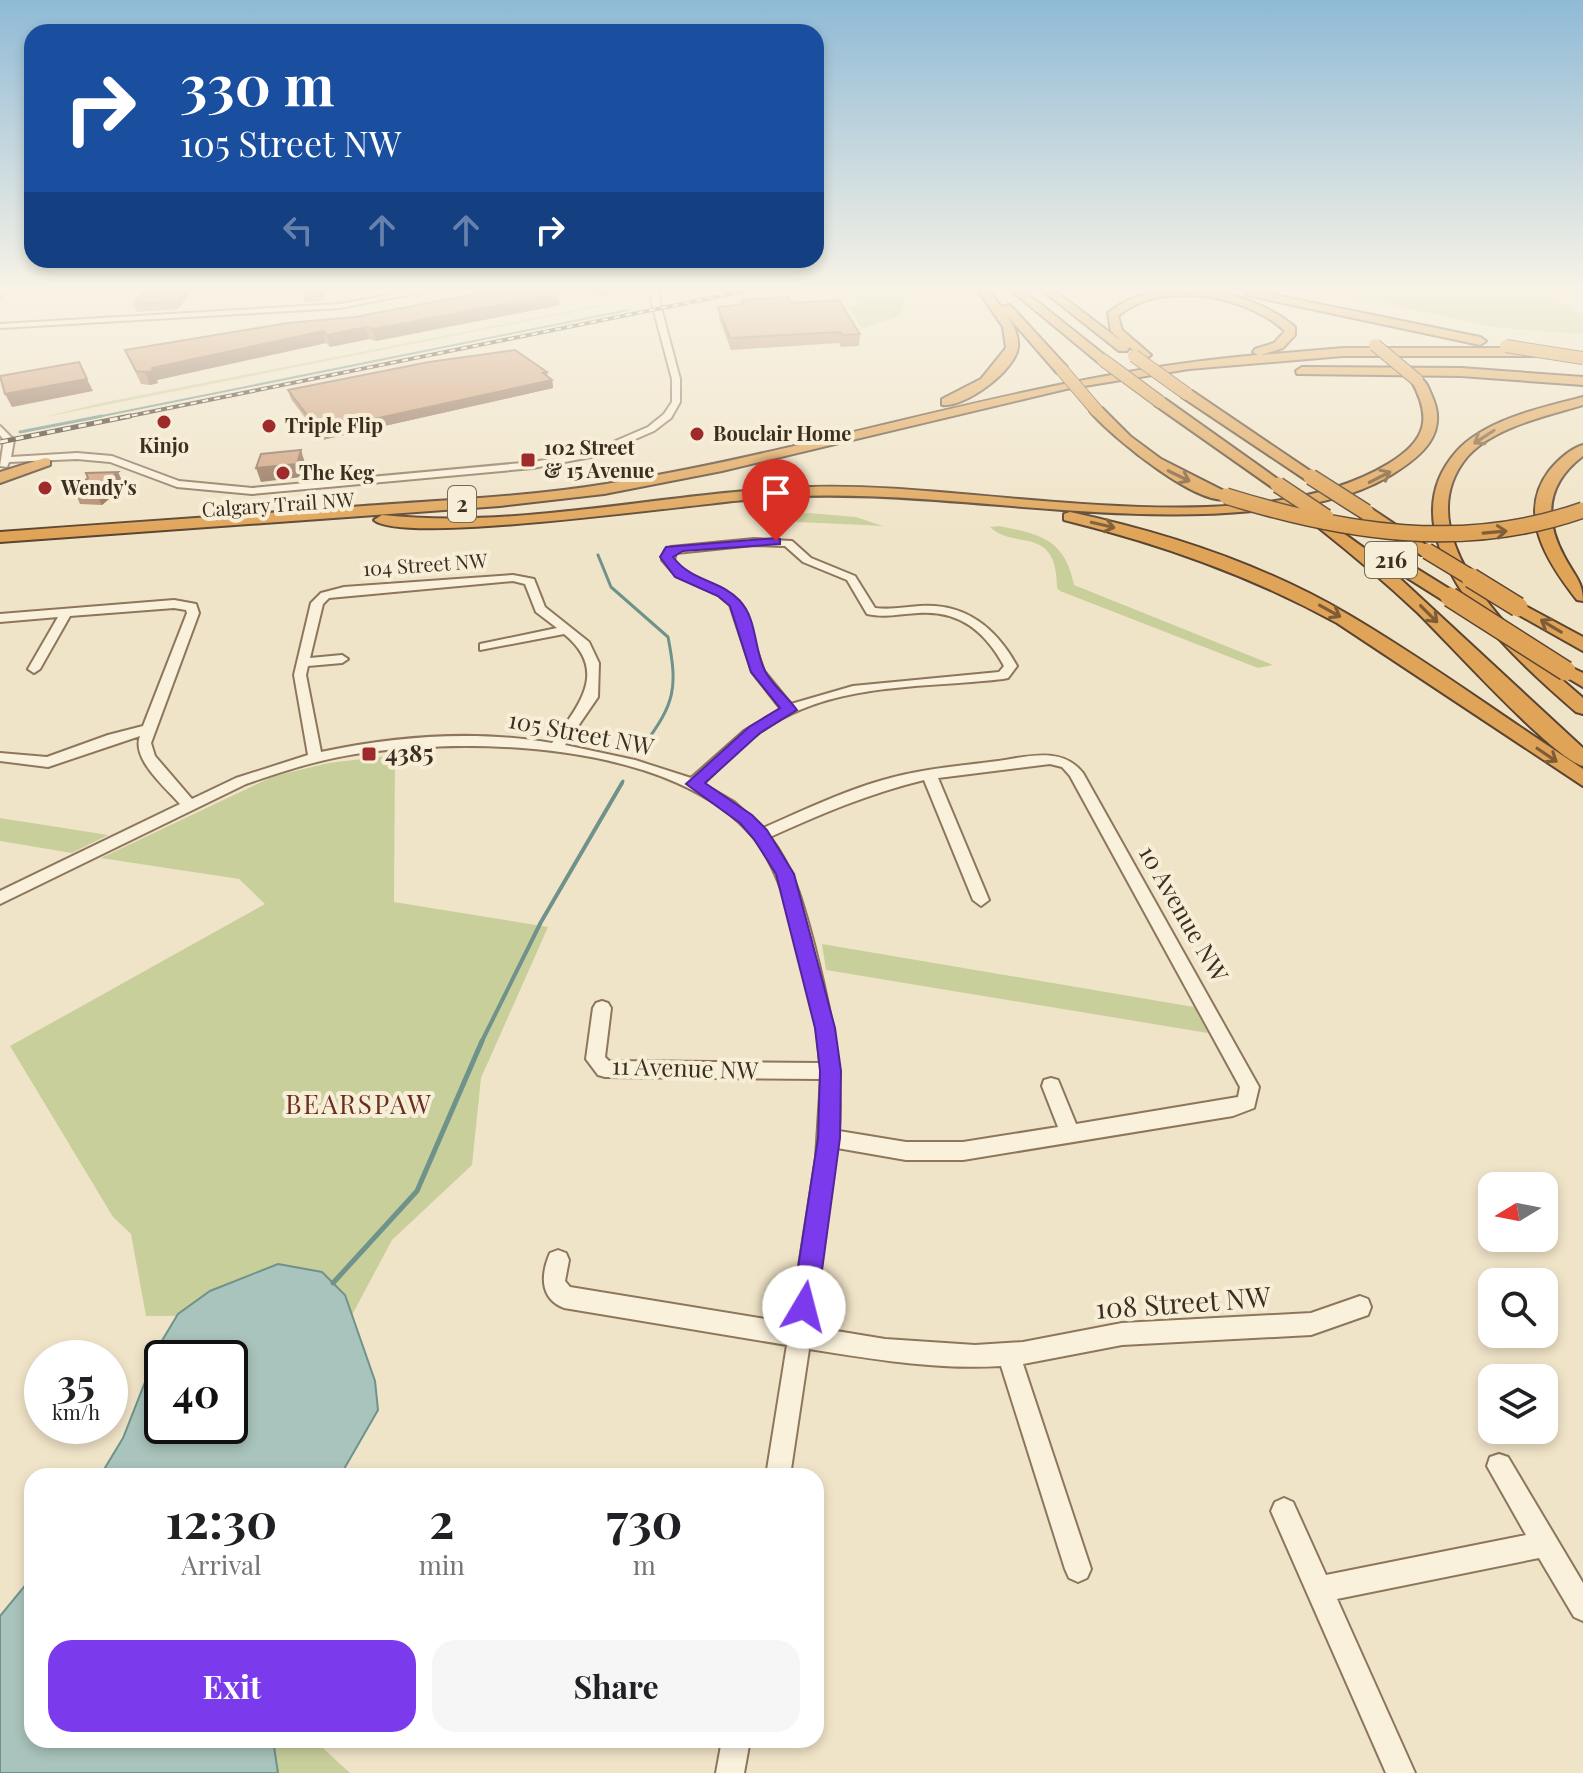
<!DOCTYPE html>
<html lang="en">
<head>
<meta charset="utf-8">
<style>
	body { margin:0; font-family:"Playfair Display",serif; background:#f6f6f6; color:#202124; height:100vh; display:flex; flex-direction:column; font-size:30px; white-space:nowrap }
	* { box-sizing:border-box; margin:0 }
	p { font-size:26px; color:#757577 }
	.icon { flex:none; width:44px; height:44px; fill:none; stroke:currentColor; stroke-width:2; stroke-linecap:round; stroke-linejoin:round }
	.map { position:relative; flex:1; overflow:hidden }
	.details { position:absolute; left:24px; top:1468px; width:800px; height:280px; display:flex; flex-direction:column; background:#fff; border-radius:24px; box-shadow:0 4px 12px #0003 }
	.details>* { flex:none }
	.banner { position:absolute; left:24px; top:24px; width:800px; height:244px; border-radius:24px; box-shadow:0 4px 12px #0003; background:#1a4fa0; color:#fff; overflow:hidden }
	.needle { width:52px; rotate:260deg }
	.buttons { position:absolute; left:1478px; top:1172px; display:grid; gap:16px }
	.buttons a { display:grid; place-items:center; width:80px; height:80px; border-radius:16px; background:#fff; box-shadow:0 4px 12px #0003; font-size:40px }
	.speed { position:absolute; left:24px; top:1340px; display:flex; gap:16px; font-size:40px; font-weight:700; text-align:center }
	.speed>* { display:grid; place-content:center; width:104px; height:104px; border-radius:50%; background:#fff; box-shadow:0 4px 12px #0003; line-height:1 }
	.speed small { font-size:20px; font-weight:400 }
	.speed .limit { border:4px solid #111; border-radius:12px; background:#fff; color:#111 }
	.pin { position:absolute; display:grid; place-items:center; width:68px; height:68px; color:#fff; margin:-82px -34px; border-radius:50% 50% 50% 0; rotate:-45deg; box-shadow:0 0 8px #0007 }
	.pin .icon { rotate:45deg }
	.me { position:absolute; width:88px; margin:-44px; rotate:8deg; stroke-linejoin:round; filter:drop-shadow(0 0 6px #0008) }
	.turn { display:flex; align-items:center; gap:28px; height:168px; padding:0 24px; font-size:36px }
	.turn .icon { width:104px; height:104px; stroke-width:2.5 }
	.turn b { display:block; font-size:56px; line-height:68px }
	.lanes { display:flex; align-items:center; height:76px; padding:0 24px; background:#0003; justify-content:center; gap:40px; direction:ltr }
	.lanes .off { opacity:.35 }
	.eta { display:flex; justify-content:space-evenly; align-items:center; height:136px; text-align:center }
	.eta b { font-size:48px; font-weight:700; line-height:56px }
	.primary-button { display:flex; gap:16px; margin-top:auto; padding:16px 24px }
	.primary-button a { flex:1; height:92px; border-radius:24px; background:#7c3aed; color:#fff; font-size:32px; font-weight:700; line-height:92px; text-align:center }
	.primary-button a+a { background:#f6f6f6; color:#202124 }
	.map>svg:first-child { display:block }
</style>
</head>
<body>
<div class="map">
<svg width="1583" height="1773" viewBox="0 0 1583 1773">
	<rect width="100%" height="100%" fill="#f0e4c8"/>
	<path fill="#c9cf9b" d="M850 287H898L904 300 902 315 862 329 848 306 858 305Z
		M1310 287H1528L1583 315V334L1491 327Z
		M611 303 615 304 40 418 101 403Z
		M809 513 856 517 883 526 779 521 786 515Z
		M999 526C1042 534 1065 540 1074 585L1273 665 1258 668 1060 591 1057 588C1057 523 1014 551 990 527Z
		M395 755 394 902 548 927 481 1078 472 1165 392 1240 352 1315 146 1316 131 1234 113 1217 10 1046 265 904 239 879 101 858 274 776 329 763Z
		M0 818 108 835 72 853 0 841Z
		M822 944 1194 1007 1208 1033 826 970Z
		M273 1740H314L350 1773H278Z"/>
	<path fill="#a9c4bc" stroke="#6f938a" stroke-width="2" fill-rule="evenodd" d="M278 1264 322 1272 345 1295 375 1381 378 1410 340 1476H100L123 1438 160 1344 178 1314 210 1291ZM162 1358H230V1426H162Z
		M32 1577V1740H273L278 1773H0V1616Z"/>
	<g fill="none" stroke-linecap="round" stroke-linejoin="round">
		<path stroke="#6f938a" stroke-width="2" d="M92 418 628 310"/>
		<path stroke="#6f938a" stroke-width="3" d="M20 432 102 416
			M598 555 611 587 668 637C678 688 675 703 644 745
			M621 785 623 781"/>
		<path stroke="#6f938a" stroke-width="4" d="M481 1043 541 922 622 783"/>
		<path stroke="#6f938a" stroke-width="5" d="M333 1283 417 1191 482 1041"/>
		<g stroke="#8d765c" stroke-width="4">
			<path id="minor" d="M4 287H11L0 297V291Z
				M430 287H446L340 308 0 328V324L340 304Z
				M652 287H660L659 300 680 379V402L671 418 654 431 596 456 533 468 252 494 177 487 110 462 77 459 9 462 7 467 0 466 4 440 0 435V426L14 440 11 457 77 453 112 456 179 481 252 488 533 462 590 452 648 427 664 414 672 402V379L651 300Z
				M754 539 792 541 811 558 855 576 875 608C891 610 905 607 920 606 966 603 996 628 1017 666L1008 678 1003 679C927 688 842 682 774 723 747 739 725 763 703 784L734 802 763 828C802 811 841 792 883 780 920 769 959 766 998 761 1027 757 1062 746 1083 773L1259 1087 1254 1108 1233 1116 963 1160H906L837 1148 812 1327 885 1339 975 1345 1023 1342 1122 1323 1311 1313 1360 1296 1368 1299 1371 1307 1368 1315 1311 1335 1122 1345 1023 1364 1091 1569 1087 1578 1078 1582 1069 1578 1065 1569 1001 1366C937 1370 872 1359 809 1349L790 1476H766L787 1345 564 1308C539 1298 541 1274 550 1253L558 1250 566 1253 569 1260 565 1281 570 1287 790 1323 816 1158 821 1079 605 1077 598 1075 586 1059 593 1008 596 1003 602 1001 608 1003 611 1008 605 1057 609 1061 820 1063C816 1005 790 882 754 838 677 744 480 737 369 752 327 757 286 770 246 784L0 904V891L180 804C166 788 131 759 140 736L48 767 0 761V753L47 757 108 735 143 726 187 613 186 610 174 608 70 616 40 669 34 673 28 669 58 617 0 622V614L174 600 196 604 199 613 151 743 155 756 192 799 236 778 308 755 294 675 311 603 321 593 344 587 513 575 534 579 545 607 589 642 599 663 598 697 565 745 635 760 691 778 744 731 781 709 752 672 730 605 718 595 676 576 662 560 665 550 671 547ZM754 545 785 546 803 562 847 580 867 614C884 618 900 614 918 613 959 610 985 631 1004 666L999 672 853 686 791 704 764 671 739 601 726 591 684 572 674 560 676 553ZM513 581 525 584 536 612 557 628 480 644V650L564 634C610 671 578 706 552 743 476 730 396 736 321 752L306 675 308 666 342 663 348 659 342 655 310 658 323 604 329 598ZM1050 764 1062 767 1070 776 1240 1087 1238 1097 1076 1124 1058 1080 1051 1078 1044 1080 1042 1086 1058 1127 963 1142H906L839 1131C843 1066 830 1007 814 944 804 906 794 868 770 837 821 814 870 793 924 780L973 900 981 906 989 900 938 778Z
				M1499 1454 1508 1457 1583 1583V1621L1574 1617 1539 1558 1337 1599 1415 1773H1386L1271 1511 1275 1502 1284 1498 1293 1502 1326 1575 1526 1535 1487 1466 1490 1457Z
				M722 1740H750L744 1773H716Z"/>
		</g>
		<g stroke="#5b4430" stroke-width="4">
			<path id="highway" d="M976 287H987L1001 307 1010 305 1067 367V373H1057L1004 312C1012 322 1019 333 1018 347 1016 370 965 408 942 405V399L981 379 1006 348 1003 327Z
				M1007 287H1019L1107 357V363H1099Z
				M1038 287H1050L1121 341 1111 331 1108 313C1156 272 1250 288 1295 327V335L1283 348 1261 355 1343 348H1537L1543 352 1537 356H1343L1189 369 1066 389 722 471 604 494 500 506 0 542V532C121 523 243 515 364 506 444 500 526 497 606 484 825 449 1036 374 1258 355L1253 352 1255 349 1274 343 1285 331C1246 295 1160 279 1118 316L1122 330 1151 355 1145 359 1129 347 1127 351H1119Z
				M1250 290 1480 337 1486 341 1480 345 1246 295Z
				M1302 367 1461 368 1583 377V385L1461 376 1297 374 1296 371Z
				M1417 376C1425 379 1428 386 1431 394 1450 433 1422 456 1391 475 1350 500 1300 507 1253 511 1093 526 935 488 776 497 717 500 403 547 374 520L382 515C524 530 668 491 810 487 975 481 1245 550 1388 464 1426 441 1433 419 1411 380Z
				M1182 391H1192L1319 477 1306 480 1182 397Z
				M1583 397V405C1547 416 1493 427 1467 457 1400 538 1527 650 1583 698V714L1576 712C1515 659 1379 540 1456 452 1484 420 1543 407 1583 397Z
				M1155 399H1165L1286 485 1273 488 1155 405Z
				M1092 408H1102L1130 436 1161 459 1234 496C1209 518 1107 433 1090 411Z
				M1583 445V456C1547 483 1543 517 1564 556 1573 574 1583 581 1583 601L1577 600C1548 563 1516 515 1549 471 1558 460 1570 449 1583 445Z
				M45 458 50 459V465L0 483V472Z
				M1366 507 1372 509 1435 551 1433 555H1421L1360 515 1358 512Z
				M1070 512C1167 533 1263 564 1349 615 1429 662 1505 718 1583 769V786L1337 623C1249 575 1161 544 1064 520V514Z
				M1325 520 1371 553 1385 549 1456 593V601H1444L1382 562 1583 748V766C1552 758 1447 641 1417 612 1386 583 1353 555 1319 528L1317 525Z
				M1518 602 1583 637V651L1512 611 1509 607Z
				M1566 665 1583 673V687L1556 671Z"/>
		</g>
		<use href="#minor" fill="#faf1dc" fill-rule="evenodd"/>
		<use href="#highway" fill="#e0a458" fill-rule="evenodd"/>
		<g stroke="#3d2e20" stroke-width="4">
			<path id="rail-far1" d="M120 418 765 287"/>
		</g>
		<g stroke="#3d2e20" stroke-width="5">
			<path id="rail" d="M0 442 130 416"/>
		</g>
		<use href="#rail-far1" stroke="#f7eed8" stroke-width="2" stroke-dasharray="6" stroke-linecap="butt"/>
		<use href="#rail" stroke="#f7eed8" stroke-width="3" stroke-dasharray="8" stroke-linecap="butt"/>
		<g stroke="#5b4430" stroke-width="14" stroke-linecap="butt">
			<path id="highway-bridge-far2" d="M1375 345 1417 380
				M1506 346 1583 358
				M1134 356 1187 394
				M1103 360 1160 402
				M1062 370 1097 411"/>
		</g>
		<g stroke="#5b4430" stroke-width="18" stroke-linecap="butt">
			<path id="highway-bridge-far1" d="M1311 477 1366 512
				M1278 485 1326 517
				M1226 496C1344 533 1464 552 1583 510
				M1427 551 1475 580"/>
		</g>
		<g stroke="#5b4430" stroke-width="22" stroke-linecap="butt">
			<path id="highway-bridge" d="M1471 578 1518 607
				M1450 597 1566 671"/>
		</g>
		<use href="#highway-bridge-far2" stroke="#e0a458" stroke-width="12"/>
		<use href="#highway-bridge-far1" stroke="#e0a458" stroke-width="15"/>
		<use href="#highway-bridge" stroke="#e0a458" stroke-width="19"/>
	</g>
	<path fill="#b2896c" d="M194 287 178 309 137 312 134 304Z
		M562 287H623L604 296Z
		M327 290 322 301 305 302 301 291Z
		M558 294 560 305 376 341 369 339 330 347 326 343 157 380 158 383 150 385 141 384 125 350 355 317Z
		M742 300 791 303 860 334 859 346 841 347 839 343 731 350 719 318 718 307 742 304Z
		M547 372 548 377 552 380 553 388 322 440 291 399 288 390Z
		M118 472 124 486 102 505 80 504 74 490 88 478Z"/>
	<path fill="#916f58" d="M186 287H194L178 309 176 302Z
		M320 287H326L327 290 322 301 319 290Z
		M603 287H623L604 296Z
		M558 294 560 305 376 341 373 329Z
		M366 327 369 339 330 347 327 335Z
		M323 331 326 343 157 380 158 383 150 385 145 372 152 368Z
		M87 379 93 391 12 407 5 394Z
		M552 380 553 388 322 440 319 431Z
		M301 450 305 463 302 477 261 482 256 468Z
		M118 472 124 486 102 505 95 491Z"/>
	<path fill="#cf9f7d" stroke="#916f58" stroke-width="2" d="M147 287H186L176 302 134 304Z
		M304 287H320L319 290 301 291Z
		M513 287H549L558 294 373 329 366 327 327 335 323 331 152 368 153 371 145 372 136 371 125 350 288 323 355 317Z
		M788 297 791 303 839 300 860 334 842 335 840 332 730 338 718 307 744 304 742 300Z
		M515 350 547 372 543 373 552 380 319 431 288 390 429 362Z
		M79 362 87 379 5 394 0 376Z
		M301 450 297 464 256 468 261 454Z
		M118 472 95 491 74 490 88 478 86 473Z"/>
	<defs><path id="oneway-shaft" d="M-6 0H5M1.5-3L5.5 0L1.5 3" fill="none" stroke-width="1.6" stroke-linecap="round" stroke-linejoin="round" transform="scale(2)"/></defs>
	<g stroke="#7e5d36">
		<use href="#oneway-shaft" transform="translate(1484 437) rotate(147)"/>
		<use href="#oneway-shaft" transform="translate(1179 476) rotate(26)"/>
		<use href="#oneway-shaft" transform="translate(1380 477) rotate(-27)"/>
		<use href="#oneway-shaft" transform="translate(1103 525) rotate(13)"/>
		<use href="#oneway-shaft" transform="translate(1495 532) rotate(-5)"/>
		<use href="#oneway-shaft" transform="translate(1330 611) rotate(29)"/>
		<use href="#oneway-shaft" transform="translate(1429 614) rotate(45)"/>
		<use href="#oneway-shaft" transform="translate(1551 626) rotate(-149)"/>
		<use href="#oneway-shaft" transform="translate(1547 755) rotate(34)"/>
	</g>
	<linearGradient id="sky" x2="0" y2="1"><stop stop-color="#8fbad6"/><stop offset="0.54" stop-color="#f8f3e6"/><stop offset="1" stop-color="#f8f3e6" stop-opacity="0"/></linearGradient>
	<rect width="1583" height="535" fill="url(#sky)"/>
	<path fill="#7c3aed" stroke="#51269a" stroke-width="2" d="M776 538 780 539V544L683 551 673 557C693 583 720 579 740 601 757 619 754 649 765 671 772 685 788 697 797 710L760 733 705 783 752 815 767 830 794 874 835 1028 841 1071 840 1138 817 1307 813 1316 804 1320 796 1316 792 1307 818 1138 820 1071 815 1028 776 874 754 839 740 823 686 784 749 727 780 708 751 672 730 606 718 596 675 577 660 557 666 547Z"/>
	<g fill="#9e2a2b" stroke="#f7eed8" stroke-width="3">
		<circle cx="164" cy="422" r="8"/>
		<circle cx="269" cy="426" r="8"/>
		<circle cx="697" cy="434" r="8"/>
		<rect x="520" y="452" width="16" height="16" rx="4"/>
		<circle cx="283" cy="473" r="8"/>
		<circle cx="45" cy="488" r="8"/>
		<rect x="361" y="746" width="16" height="16" rx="4"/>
	</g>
	<g text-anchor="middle" stroke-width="8" stroke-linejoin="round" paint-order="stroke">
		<g font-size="20" font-weight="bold" fill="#3d2e20" stroke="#f7eed8" text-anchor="start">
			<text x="285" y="433">Triple Flip</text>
			<text x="713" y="441">Bouclair Home</text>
			<text x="164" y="453" text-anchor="middle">Kinjo</text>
			<text x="544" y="455">102 Street<tspan x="544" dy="23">&amp; 15 Avenue</tspan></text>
			<text x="299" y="480">The Keg</text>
			<text x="61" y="495">Wendy's</text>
		</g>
		<g font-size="20" fill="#3d2e20" stroke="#f7eed8">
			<text transform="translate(278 505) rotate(-4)" y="7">Calgary Trail NW</text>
			<text transform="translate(425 565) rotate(-4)" y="7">104 Street NW</text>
		</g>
		<g fill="#f7eed8" stroke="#756857" stroke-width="2">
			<rect x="448" y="486" width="28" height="36" rx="6"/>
			<rect x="1365" y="542" width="52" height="36" rx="6"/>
		</g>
		<g font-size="22" font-weight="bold" fill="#3d2e20">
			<text x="462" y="512">2</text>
			<text x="1391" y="568">216</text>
		</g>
		<g font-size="24" fill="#3d2e20" stroke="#f7eed8">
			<text transform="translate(581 734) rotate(11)" y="8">105 Street NW</text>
			<text transform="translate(1183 914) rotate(60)" y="8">10 Avenue NW</text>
			<text transform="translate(685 1069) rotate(2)" y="8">11 Avenue NW</text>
		</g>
		<g font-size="24" font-weight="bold" fill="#3d2e20" stroke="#f7eed8" text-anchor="start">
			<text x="385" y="762">4385</text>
		</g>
		<g font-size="26" letter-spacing="2" fill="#6b2e1e" stroke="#f7eed8">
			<text x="359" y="1114">BEARSPAW</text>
		</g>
		<g font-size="28" fill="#3d2e20" stroke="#f7eed8">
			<text transform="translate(1183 1303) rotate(-4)" y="10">108 Street NW</text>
		</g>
	</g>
</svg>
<div class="buttons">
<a><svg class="needle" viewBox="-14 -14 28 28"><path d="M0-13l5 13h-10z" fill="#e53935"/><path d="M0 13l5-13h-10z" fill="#757577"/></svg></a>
<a><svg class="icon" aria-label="search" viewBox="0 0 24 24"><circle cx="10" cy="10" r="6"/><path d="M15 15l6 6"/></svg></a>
<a><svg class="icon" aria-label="layers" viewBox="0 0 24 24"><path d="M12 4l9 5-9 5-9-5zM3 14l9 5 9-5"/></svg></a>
</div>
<div class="speed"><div>35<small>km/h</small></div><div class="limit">40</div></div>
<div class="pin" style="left:776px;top:541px;background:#d93025"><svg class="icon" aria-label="arrive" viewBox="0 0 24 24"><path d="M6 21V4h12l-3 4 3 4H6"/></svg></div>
<svg class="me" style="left:804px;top:1307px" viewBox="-20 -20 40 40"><circle r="19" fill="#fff"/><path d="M0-13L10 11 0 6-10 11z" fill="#7c3aed"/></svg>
<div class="banner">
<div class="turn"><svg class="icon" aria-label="right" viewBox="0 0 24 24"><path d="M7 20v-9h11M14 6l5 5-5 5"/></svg><div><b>330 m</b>105 Street NW</div></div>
<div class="lanes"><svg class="icon off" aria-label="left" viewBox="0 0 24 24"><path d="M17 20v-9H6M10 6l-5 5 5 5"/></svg><svg class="icon off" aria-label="ahead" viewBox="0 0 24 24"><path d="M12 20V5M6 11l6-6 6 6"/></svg><svg class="icon off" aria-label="ahead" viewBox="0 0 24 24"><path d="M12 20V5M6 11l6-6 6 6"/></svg><svg class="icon" aria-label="right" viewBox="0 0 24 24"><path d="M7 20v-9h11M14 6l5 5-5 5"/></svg></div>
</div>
<section class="details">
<div class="eta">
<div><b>12:30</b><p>Arrival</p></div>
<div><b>2</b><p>min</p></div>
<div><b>730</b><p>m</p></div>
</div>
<div class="primary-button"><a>Exit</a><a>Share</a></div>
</section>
</div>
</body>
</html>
